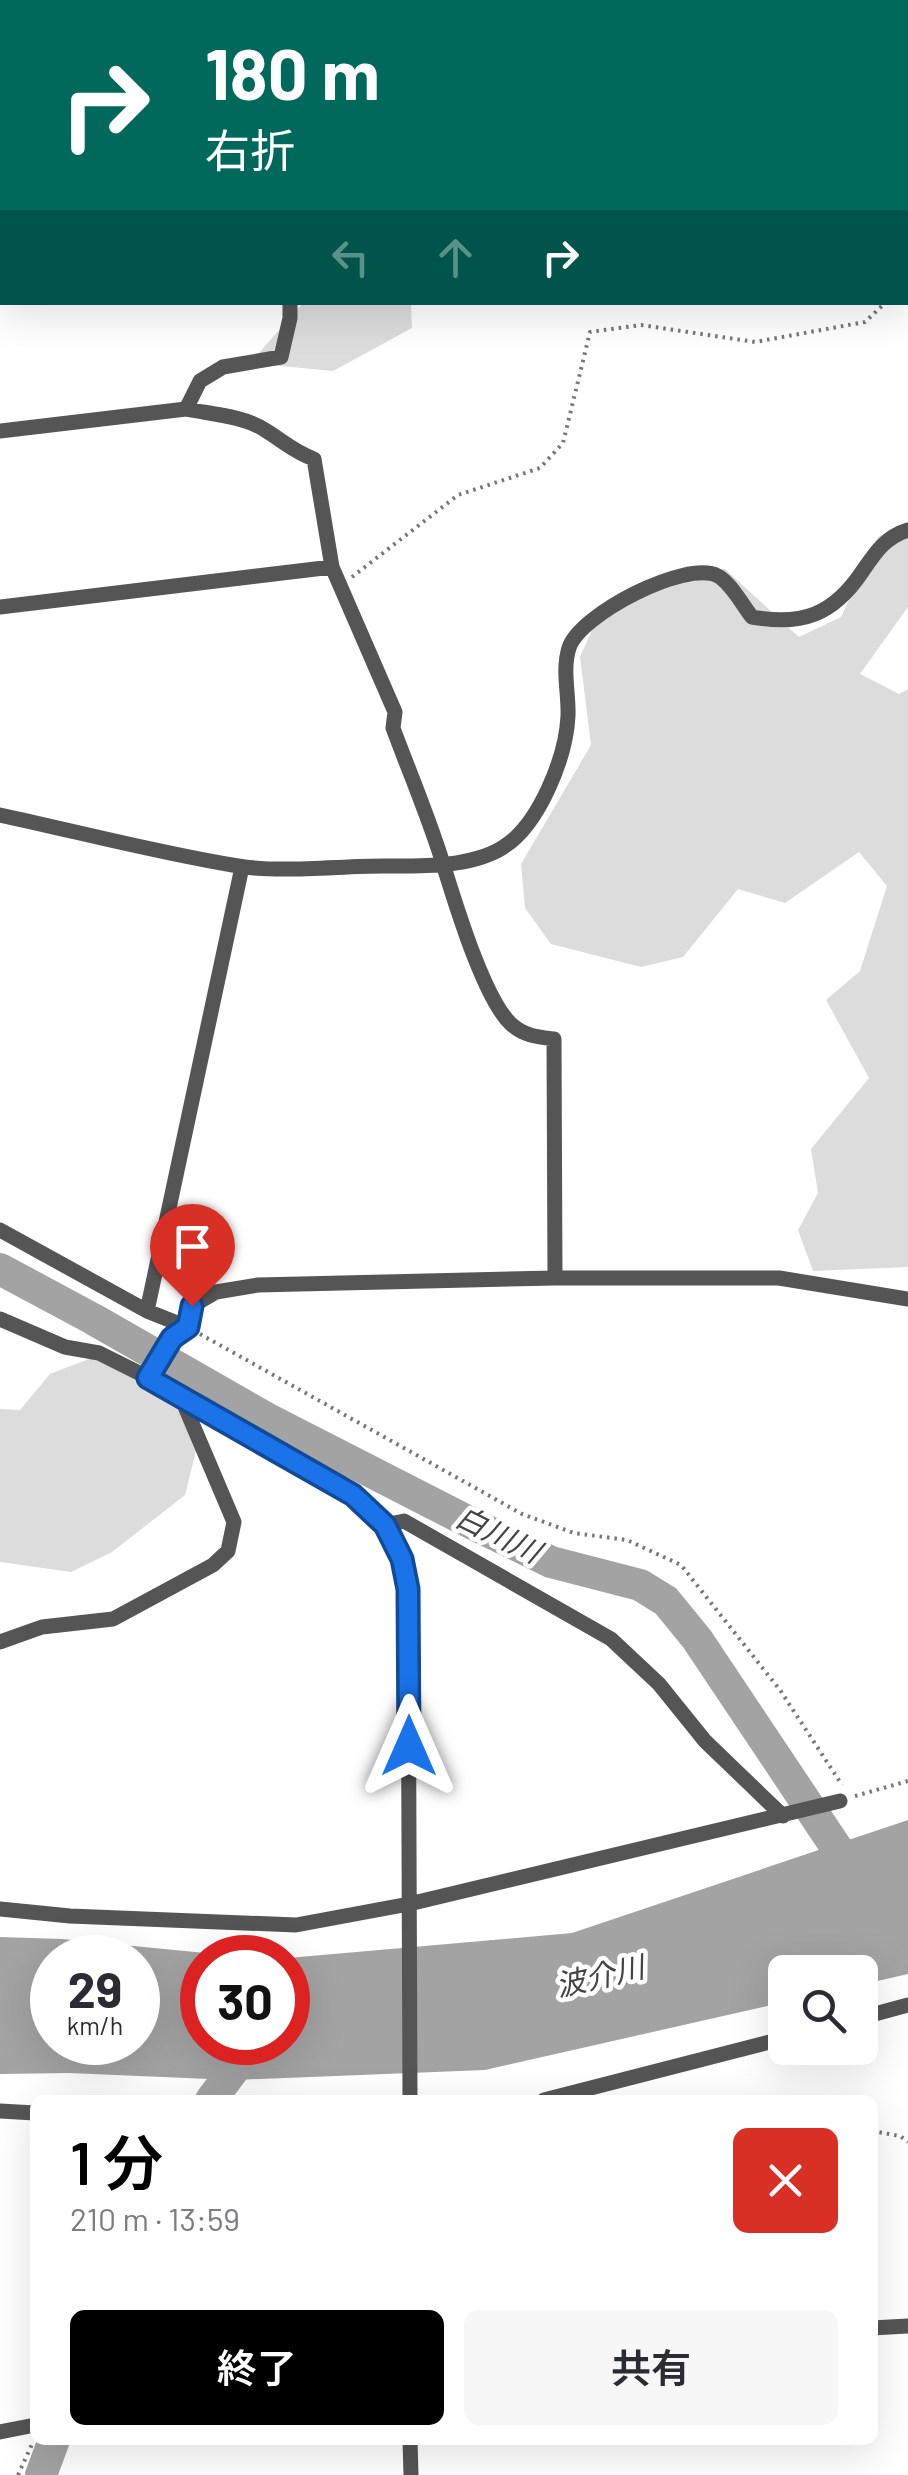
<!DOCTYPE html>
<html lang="ja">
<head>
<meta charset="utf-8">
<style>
	body { margin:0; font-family:Barlow,"Noto Sans JP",sans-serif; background:#f7f7f7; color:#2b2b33; height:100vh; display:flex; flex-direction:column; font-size:38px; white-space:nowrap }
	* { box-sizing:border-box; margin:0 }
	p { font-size:32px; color:#7c7c81 }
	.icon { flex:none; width:55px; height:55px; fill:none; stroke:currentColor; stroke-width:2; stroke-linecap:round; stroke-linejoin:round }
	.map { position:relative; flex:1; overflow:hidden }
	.details { position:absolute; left:30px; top:2095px; width:848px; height:350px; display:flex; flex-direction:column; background:#fff; border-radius:15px; box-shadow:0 10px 40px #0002 }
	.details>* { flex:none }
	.banner { position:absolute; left:0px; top:0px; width:910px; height:305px; box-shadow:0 10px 40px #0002; background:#00695c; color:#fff; overflow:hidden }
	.tools { position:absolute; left:768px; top:1955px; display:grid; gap:20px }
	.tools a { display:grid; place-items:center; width:110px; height:110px; border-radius:15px; background:#fff; box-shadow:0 10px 40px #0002; font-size:50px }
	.speed { position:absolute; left:30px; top:1935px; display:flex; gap:20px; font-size:50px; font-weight:700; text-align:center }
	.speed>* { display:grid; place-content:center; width:130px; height:130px; border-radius:50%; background:#fff; box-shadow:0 10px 40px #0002; line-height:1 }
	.speed small { font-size:25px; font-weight:400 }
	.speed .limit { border:15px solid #d22; background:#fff; color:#111 }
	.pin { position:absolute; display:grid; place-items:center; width:85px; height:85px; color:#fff; margin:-102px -42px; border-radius:50% 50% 50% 0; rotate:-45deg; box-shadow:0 0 10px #0007 }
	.pin .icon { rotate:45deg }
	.me { position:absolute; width:110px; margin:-55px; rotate:0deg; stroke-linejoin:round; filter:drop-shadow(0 0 8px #0008) }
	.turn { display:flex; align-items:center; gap:35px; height:210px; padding:0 40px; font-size:45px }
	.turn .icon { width:130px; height:130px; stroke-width:2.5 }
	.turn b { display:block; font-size:70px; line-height:85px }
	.lanes { display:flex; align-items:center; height:95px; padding:0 40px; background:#0003; justify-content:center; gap:50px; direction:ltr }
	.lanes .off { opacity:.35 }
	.round { display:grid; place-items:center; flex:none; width:105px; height:105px; border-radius:15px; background:#f7f7f7 }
	.overview { display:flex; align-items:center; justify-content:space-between; height:170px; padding:0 40px }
	h1 { font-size:60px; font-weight:600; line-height:75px; color:#000 }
	.action { display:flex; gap:20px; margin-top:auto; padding:20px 40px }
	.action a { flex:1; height:115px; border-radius:15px; background:#000; color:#fff; font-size:40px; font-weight:600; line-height:115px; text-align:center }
	.action a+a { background:#f7f7f7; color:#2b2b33 }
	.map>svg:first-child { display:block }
</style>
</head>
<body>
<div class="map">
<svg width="908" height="2475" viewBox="0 0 908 2475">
	<rect width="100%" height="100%" fill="#fff"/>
	<path fill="#dcdcdc" d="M119 0H770L115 2Z
		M303 303H411L412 328 333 371 250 363Z
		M908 525V607L860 674 899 694 908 689V1267L813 1271 798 1230 818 1193 811 1149 869 1078 826 1000 860 971 887 886 859 852 785 903 738 889 683 957 641 967 551 944 525 908 521 864 591 745 580 657 597 619 677 572 725 569 799 637 841 617 878 537Z
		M94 1357 142 1380 177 1406 197 1447 185 1495 112 1552 71 1572 0 1562V1409L20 1410 50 1374Z"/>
	<path fill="#a3a3a3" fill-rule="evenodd" d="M908 1820V1974L860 1985V1972H785V2002L485 2070 233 2080 69 2073 0 2074V1937L62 1939 246 1957 202 1958V2042H288V1958L572 1933ZM52 1958H138V2042H52Z"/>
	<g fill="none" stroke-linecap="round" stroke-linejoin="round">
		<path stroke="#a3a3a3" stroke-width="32" d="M0 1269 93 1319 266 1418 473 1524 551 1562 640 1585 666 1601 697 1639 858 1880
			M211 2100 254 2042
			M41 2475 54 2440"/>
		<path stroke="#777" stroke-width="4" stroke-dasharray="2.5 5" stroke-linecap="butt" d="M908 282V281
			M352 577 458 495 540 468 563 443 590 332 641 325 755 342 865 322 886 302
			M200 1334 522 1514 574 1533 627 1540 681 1565 780 1690 842 1785
			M855 1796 908 1781
			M872 2131 900 2136 908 2142
			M18 2475 33 2442"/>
		<path stroke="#555" stroke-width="15" d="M0 160H2
			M290 302V318L281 357 223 367 200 381 186 409C211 414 244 416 265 430 283 441 294 452 314 459L332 567 395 712 393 728C410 774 430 820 444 867 456 905 484 999 511 1024 524 1036 538 1037 554 1039L555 1278
			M0 431 186 409
			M0 607 332 567
			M0 815C79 832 158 853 238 866 280 873 339 866 383 866 419 866 469 868 502 848 539 826 566 757 568 716 569 694 562 670 569 648 579 615 686 559 718 576 731 583 743 606 752 617 802 626 833 615 862 572 875 553 885 537 908 530
			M0 1230 147 1311 187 1327
			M147 1311 242 867
			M0 1319 65 1347 99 1353 149 1378 353 1495 385 1525 402 1559 408 1589 410 2100
			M149 1378 172 1338 187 1327 192 1306 216 1292 258 1285 555 1278H779L908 1299
			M385 1525 404 1521 611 1639 659 1684 705 1741 783 1816
			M0 1642 42 1627 113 1619 213 1565 228 1551 234 1522 186 1409 184 1396
			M0 1909 70 1916 296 1925 409 1904 840 1801
			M860 2018 908 2005
			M544 2100 785 2038
			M0 2111 35 2113
			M872 2328 908 2326
			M0 2432 35 2425
			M410 2440 411 2475"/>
	</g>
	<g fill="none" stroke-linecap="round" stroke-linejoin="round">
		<g stroke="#114b97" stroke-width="25">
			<path id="route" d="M192 1306 188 1327 172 1338 148 1378 353 1495 385 1525 402 1559 408 1589 409 1746"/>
		</g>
		<use href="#route" stroke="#1a73e8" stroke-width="18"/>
	</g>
	<g text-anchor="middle" stroke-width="9" stroke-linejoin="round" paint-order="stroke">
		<g font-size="30" font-style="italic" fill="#444" stroke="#fff">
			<text transform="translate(498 1535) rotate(26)" y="10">白川川</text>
			<text transform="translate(600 1977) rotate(-13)" y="10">波介川</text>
		</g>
	</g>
</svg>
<div class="tools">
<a><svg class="icon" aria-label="search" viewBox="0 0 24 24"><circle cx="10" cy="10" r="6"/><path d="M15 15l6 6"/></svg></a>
</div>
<div class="speed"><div>29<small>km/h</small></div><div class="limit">30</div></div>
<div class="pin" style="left:192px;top:1306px;background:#d93025"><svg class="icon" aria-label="arrive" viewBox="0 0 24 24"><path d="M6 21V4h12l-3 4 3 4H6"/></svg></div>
<svg class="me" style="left:409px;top:1746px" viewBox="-20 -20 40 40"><path d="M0-17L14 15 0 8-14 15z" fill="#1a73e8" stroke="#fff" stroke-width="4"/></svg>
<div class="banner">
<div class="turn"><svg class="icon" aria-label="right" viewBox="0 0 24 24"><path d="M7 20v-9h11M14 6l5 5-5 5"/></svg><div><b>180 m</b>右折</div></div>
<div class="lanes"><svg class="icon off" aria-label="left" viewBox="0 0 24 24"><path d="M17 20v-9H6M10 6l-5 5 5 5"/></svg><svg class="icon off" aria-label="ahead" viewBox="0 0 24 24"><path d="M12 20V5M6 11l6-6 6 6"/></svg><svg class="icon" aria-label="right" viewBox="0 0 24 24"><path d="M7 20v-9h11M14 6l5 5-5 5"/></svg></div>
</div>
<section class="details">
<div class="overview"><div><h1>1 分</h1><p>210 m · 13:59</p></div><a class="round" style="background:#d93025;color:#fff"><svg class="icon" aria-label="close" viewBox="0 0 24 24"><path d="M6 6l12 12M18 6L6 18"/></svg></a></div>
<div class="action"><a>終了</a><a>共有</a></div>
</section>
</div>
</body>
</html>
